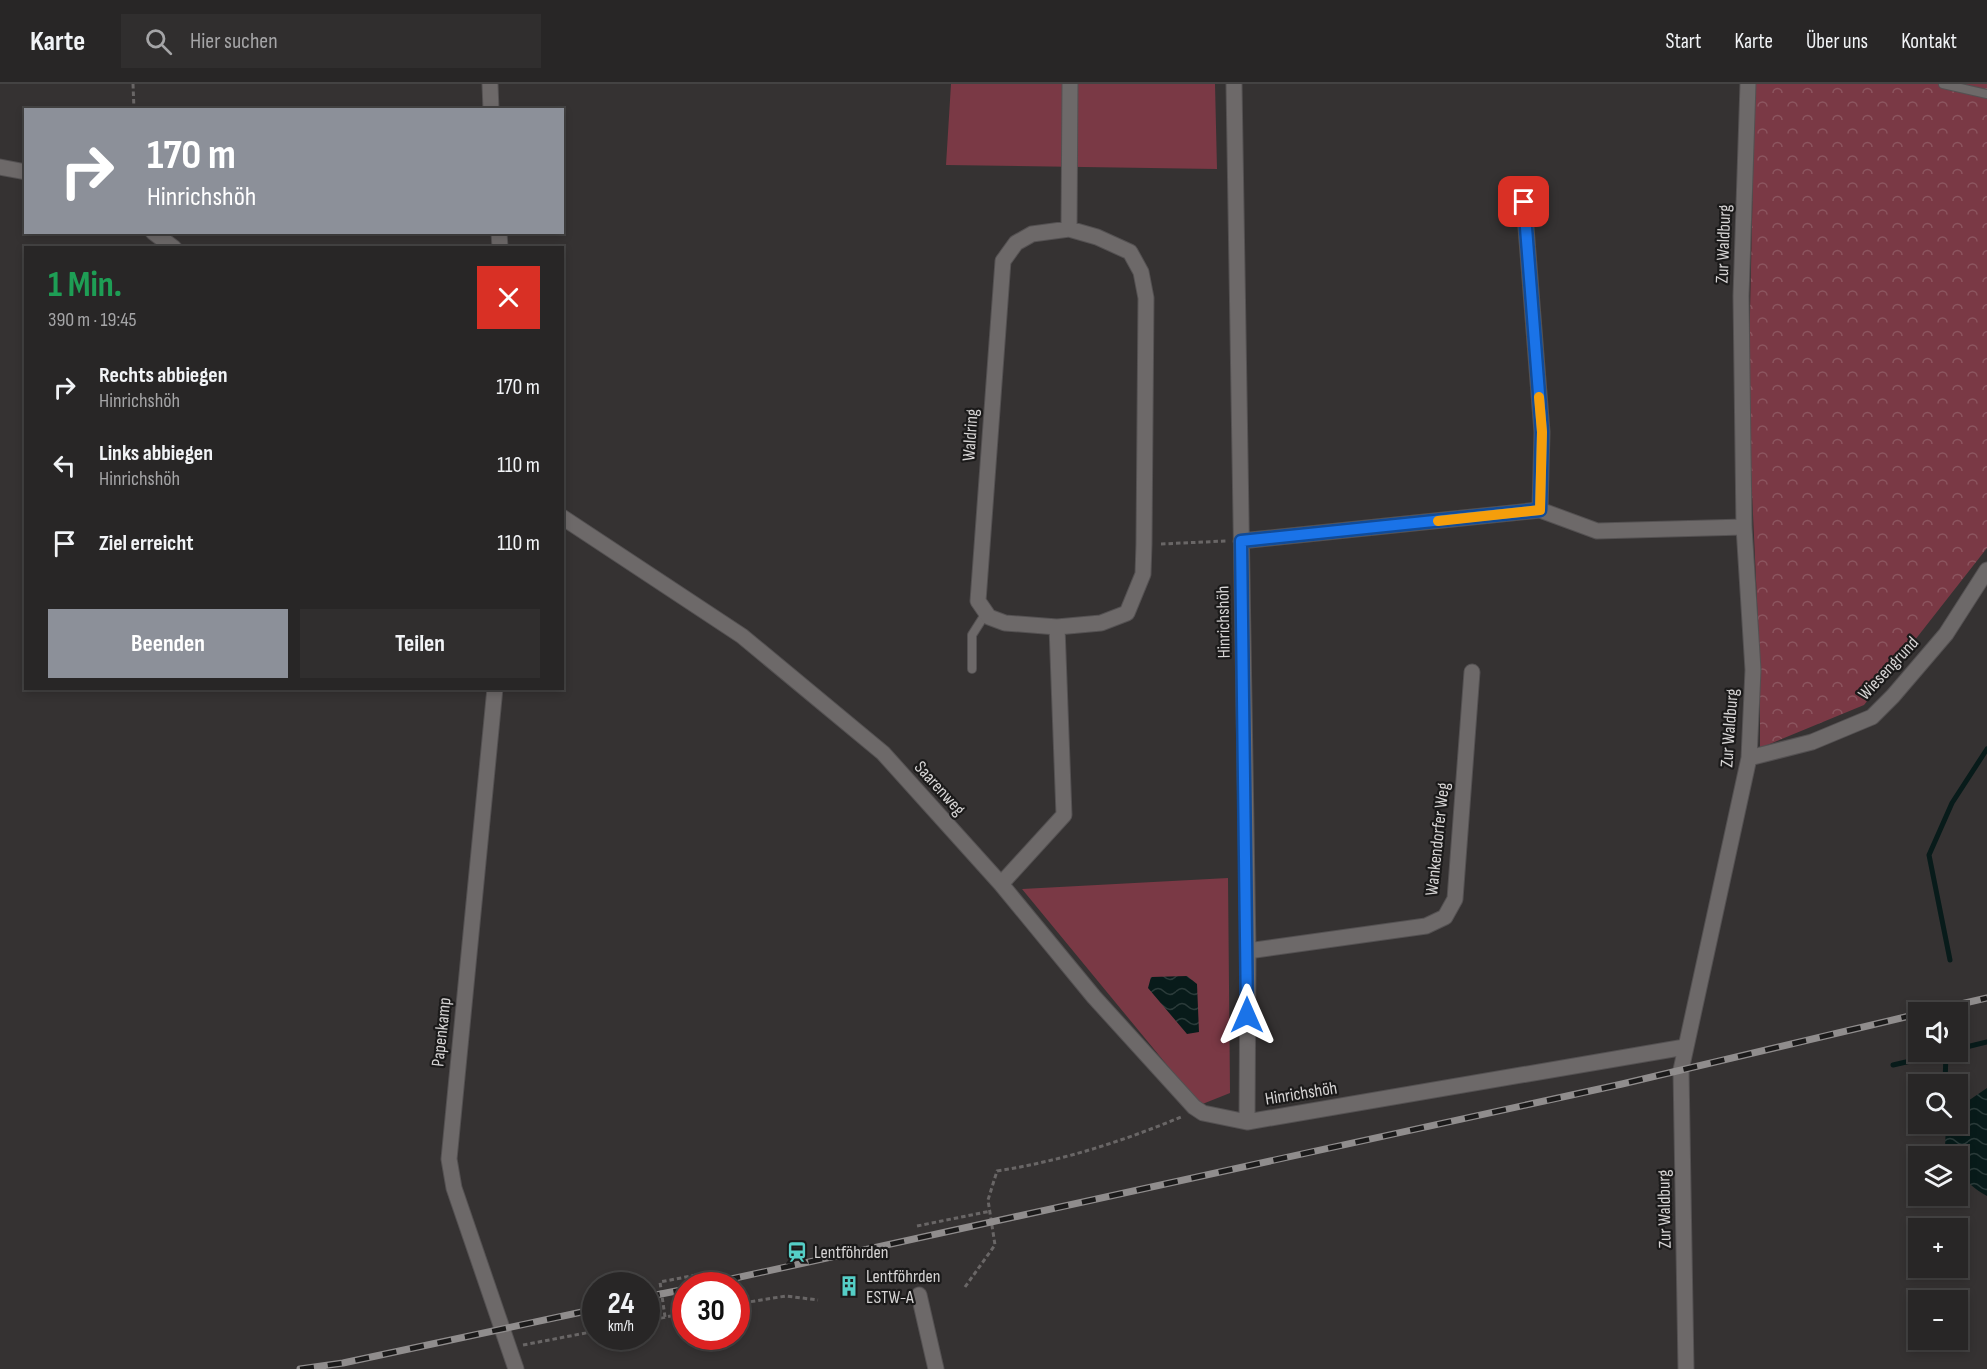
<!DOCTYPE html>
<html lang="de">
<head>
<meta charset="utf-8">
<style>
	body { margin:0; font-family:"Sofia Sans Condensed",sans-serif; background:#302e2e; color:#f1f3f6; height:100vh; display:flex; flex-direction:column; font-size:22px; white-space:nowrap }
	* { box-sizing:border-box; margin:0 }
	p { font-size:20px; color:#a5a5a7 }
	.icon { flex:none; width:33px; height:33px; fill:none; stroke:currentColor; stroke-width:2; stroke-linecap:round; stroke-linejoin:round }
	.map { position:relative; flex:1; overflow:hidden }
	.details { position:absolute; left:24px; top:162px; width:540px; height:444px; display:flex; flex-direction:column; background:#282626; border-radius:0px; box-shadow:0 3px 9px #0003,0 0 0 2px #444343 }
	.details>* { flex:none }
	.banner { position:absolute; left:24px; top:24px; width:540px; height:126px; border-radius:0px; box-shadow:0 3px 9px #0003,0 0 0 2px #444343; background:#8c9099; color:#fff; overflow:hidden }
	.tools { position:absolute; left:1908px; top:918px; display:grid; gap:12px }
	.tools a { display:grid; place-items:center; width:60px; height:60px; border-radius:0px; background:#282626; box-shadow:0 3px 9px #0003,0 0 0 2px #444343; font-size:30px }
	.speed { position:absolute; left:582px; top:1188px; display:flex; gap:12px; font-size:30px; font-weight:700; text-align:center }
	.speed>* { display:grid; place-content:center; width:78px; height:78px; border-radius:50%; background:#282626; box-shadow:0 3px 9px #0003,0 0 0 2px #444343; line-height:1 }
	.speed small { font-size:15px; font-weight:400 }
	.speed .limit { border:9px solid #d22; background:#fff; color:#111 }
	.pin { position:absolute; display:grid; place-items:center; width:51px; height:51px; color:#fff; margin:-26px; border-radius:12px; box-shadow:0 3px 9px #0006 }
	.me { position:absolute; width:66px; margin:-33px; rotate:0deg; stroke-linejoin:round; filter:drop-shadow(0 0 4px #0008) }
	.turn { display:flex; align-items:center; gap:21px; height:126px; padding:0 24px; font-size:27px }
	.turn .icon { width:78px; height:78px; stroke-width:2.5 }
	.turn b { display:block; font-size:42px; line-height:51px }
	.round { display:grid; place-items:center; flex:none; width:63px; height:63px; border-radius:0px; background:#302e2e }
	.overview { display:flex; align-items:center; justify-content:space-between; height:102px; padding:0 24px }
	h1 { font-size:36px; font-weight:700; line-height:45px; color:#1e9e55 }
	.cta { display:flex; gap:12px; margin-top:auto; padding:12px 24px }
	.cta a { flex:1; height:69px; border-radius:0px; background:#8c9099; color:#fff; font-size:24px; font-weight:700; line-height:69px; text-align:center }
	.cta a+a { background:#302e2e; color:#f1f3f6 }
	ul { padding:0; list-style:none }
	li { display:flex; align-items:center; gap:18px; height:78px; padding:0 24px }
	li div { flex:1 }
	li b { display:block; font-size:22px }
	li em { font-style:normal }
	header { display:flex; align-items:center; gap:36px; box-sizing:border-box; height:84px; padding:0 30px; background:#282626; border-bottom:2px solid #444343 }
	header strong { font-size:28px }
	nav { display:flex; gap:33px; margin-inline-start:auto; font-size:21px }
	.search { width:420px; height:54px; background:#302e2e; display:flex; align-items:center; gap:15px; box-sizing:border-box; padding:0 21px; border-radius:0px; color:#a5a5a7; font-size:22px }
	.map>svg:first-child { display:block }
</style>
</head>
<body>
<header>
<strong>Karte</strong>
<div class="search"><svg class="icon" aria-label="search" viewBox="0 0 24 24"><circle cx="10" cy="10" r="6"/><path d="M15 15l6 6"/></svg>Hier suchen</div>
<nav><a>Start</a><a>Karte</a><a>Über uns</a><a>Kontakt</a></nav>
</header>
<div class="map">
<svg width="1987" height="1285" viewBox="0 0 1987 1285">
	<defs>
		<pattern id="forest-crowns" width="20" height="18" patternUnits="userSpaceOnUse" patternTransform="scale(1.5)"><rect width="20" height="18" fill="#7a3945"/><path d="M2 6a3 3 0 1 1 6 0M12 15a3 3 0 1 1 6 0" fill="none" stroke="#8c555f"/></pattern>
		<pattern id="water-waves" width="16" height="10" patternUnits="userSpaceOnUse" patternTransform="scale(1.5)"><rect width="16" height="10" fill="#081b1a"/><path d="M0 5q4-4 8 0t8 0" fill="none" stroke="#2b3b3a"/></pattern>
	</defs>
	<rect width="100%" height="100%" fill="#353232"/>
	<path fill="#7a3945" d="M951 0H1215L1217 85 946 81Z
		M1228 794 1230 1009 1200 1021 1022 805Z"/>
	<path fill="url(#forest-crowns)" d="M1755 0H1987V464L1864 621 1760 664V582L1748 322Z"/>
	<path fill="url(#water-waves)" d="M1187 892 1197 900 1199 948 1187 950 1148 904 1151 893Z
		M1987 1004V1112C1971 1103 1958 1092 1958 1072H1950L1945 1063 1946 1040H1958V1019H1965Z"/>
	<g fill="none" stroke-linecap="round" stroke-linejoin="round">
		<path stroke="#081b1a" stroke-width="5" d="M1950 876 1929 771 1952 719 1987 665
			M1958 965 1987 958
			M1945 1000 1946 969 1893 981 1949 968"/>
		<g stroke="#545152" stroke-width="10">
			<path id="service" d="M1943 0 1987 10
				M972 585V551L986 529"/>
		</g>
		<g stroke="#545152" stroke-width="17">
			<path id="minor" d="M490 0 491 26
				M1234 0 1248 867 1247 1038
				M0 83 26 88
				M1524 118 1542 348 1540 426
				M1069 145 1070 0
				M153 148 174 164
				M499 148 500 164
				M562 433 742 552 883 669 1001 800 1094 913 1194 1023 1203 1029 1247 1038 1685 963
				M1241 457 1540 426 1597 447 1744 443
				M495 604 449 1075 454 1104 516 1285
				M1749 674 1812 658 1872 633 1893 612 1946 550 1987 486
				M1001 800 1064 731 1057 543 1005 539 989 533 978 517 1003 177 1016 159 1032 150 1069 145 1097 153 1130 168 1141 188 1146 214 1144 460 1143 490 1127 529 1101 539 1057 543
				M1248 867 1426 842 1445 833 1455 815 1472 588
				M919 1211 936 1285
				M1686 1285 1681 986 1749 674 1753 586 1744 443 1741 212 1748 0"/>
		</g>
		<path stroke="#696666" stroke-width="3" stroke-dasharray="4.5 3" stroke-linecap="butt" d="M133 0 134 26
			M1161 460 1226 457
			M917 1142 991 1127
			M965 1203 995 1161 988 1116 997 1087C1061 1077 1121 1058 1181 1033
			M736 1220 786 1212 818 1216
			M665 1233 660 1198 712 1188
			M646 1237 686 1229
			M523 1261 596 1247"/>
		<use href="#service" stroke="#6d6969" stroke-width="8"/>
		<use href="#minor" stroke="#6d6969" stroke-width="15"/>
		<g stroke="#908d8d" stroke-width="7">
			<path id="rail" d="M1926 928 1987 914
				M699 1202 1622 1000 1918 930
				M646 1213 686 1205
				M300 1285 343 1279 596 1225"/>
		</g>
		<use href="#rail" stroke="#1b1a1a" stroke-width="4.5" stroke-dasharray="14" stroke-linecap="butt"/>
	</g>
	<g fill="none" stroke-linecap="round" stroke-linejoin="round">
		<g stroke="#114b97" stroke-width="15">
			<path id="route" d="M1247 931 1241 457 1540 426 1542 348 1524 118"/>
		</g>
		<use href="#route" stroke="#1a73e8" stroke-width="10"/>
		<path stroke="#f59e0b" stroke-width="10" d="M1438 437 1540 426 1542 348 1539 313"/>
	</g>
	<defs>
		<g id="station-bare" transform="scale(1.62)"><path d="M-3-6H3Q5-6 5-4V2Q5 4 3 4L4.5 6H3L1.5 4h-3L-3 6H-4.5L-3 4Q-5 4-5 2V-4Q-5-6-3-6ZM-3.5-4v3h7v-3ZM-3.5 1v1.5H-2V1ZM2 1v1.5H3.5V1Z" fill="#55cec6" stroke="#1b1a1a" stroke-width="2.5" paint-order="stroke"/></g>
		<g id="building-bare" transform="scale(1.62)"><path d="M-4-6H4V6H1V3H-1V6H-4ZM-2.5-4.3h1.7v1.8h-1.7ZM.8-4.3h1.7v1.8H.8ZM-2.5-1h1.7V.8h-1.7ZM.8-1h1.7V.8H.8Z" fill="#55cec6" stroke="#1b1a1a" stroke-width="2.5" paint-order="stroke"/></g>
	</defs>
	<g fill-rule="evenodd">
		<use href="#station-bare" x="797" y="1168"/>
		<use href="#building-bare" x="849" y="1202"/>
	</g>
	<g text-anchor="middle" stroke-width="4.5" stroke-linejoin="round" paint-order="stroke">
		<g font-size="18" fill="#d6d4d4" stroke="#1b1a1a">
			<text transform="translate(1723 160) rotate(-88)" y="6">Zur Waldburg</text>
			<text transform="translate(970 351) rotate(-86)" y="6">Waldring</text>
			<text transform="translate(1223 538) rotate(-91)" y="6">Hinrichshöh</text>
			<text transform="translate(1888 584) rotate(-47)" y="6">Wiesengrund</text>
			<text transform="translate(1729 644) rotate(-86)" y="6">Zur Waldburg</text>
			<text transform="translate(940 704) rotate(48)" y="6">Saarenweg</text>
			<text transform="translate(1437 755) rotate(-84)" y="6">Wankendorfer Weg</text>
			<text transform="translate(441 948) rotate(-84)" y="6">Papenkamp</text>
			<text transform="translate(1301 1009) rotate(-9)" y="6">Hinrichshöh</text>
			<text transform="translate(1664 1125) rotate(-91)" y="6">Zur Waldburg</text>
		</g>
		<g font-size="18" fill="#d6d4d4" stroke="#1b1a1a" text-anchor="start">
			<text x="814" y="1174">Lentföhrden</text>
			<text x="866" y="1198">Lentföhrden<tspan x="866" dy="21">ESTW-A</tspan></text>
		</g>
	</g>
</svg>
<div class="tools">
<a><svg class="icon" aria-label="sound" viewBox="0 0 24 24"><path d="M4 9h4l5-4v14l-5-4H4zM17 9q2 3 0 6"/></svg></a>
<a><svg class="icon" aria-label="search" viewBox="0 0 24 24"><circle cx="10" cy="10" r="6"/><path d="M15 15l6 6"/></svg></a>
<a><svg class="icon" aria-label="layers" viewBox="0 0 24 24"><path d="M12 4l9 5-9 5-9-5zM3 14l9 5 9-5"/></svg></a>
<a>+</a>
<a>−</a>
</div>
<div class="speed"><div>24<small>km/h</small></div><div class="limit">30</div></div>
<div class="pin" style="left:1524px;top:118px;background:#d93025"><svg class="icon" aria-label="arrive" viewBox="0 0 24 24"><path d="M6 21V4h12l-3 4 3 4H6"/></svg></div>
<svg class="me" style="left:1247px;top:931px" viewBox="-20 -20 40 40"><path d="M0-17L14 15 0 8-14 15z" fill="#1a73e8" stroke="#fff" stroke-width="4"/></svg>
<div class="banner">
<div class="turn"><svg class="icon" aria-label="right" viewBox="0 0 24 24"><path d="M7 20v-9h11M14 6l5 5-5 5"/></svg><div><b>170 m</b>Hinrichshöh</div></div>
</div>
<section class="details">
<div class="overview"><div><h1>1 Min.</h1><p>390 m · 19:45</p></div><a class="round" style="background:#d93025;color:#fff"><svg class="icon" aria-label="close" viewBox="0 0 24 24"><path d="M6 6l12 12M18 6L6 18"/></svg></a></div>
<ul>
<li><svg class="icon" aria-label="right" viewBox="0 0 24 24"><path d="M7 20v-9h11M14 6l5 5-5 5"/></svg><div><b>Rechts abbiegen</b><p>Hinrichshöh</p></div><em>170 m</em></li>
<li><svg class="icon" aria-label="left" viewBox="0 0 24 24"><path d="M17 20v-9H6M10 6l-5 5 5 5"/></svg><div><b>Links abbiegen</b><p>Hinrichshöh</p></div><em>110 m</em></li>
<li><svg class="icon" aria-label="arrive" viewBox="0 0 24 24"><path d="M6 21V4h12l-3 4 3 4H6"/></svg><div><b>Ziel erreicht</b></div><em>110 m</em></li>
</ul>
<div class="cta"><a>Beenden</a><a>Teilen</a></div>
</section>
</div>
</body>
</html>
